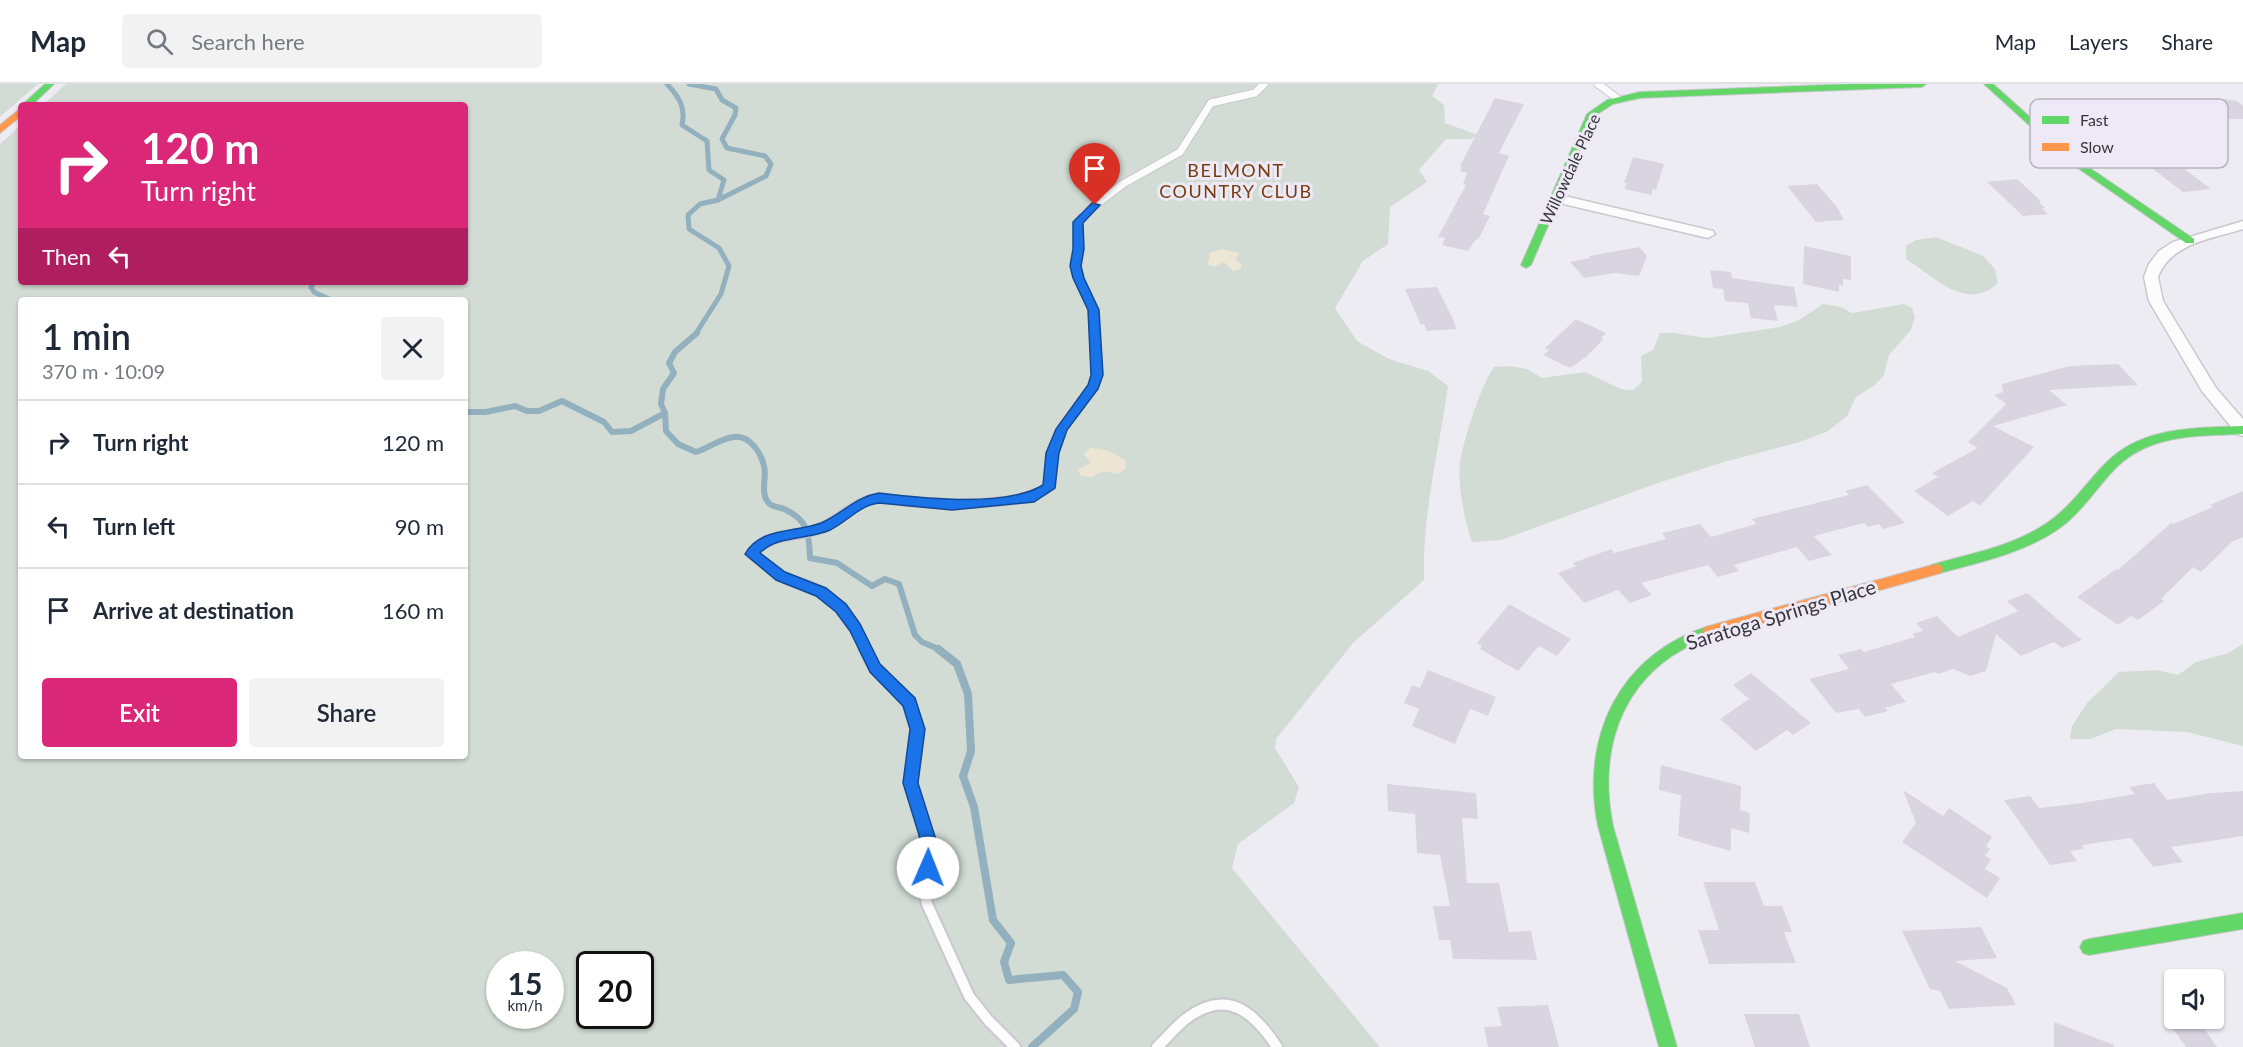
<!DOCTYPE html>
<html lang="en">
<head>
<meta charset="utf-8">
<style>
	body { margin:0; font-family:Lato,sans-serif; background:#f2f2f3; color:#1f2937; height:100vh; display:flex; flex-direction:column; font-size:22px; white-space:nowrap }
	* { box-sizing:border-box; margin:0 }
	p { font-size:20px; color:#747a83 }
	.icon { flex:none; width:33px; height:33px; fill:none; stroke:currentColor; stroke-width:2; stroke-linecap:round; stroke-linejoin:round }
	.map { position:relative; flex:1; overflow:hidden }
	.side { position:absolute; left:18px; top:213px; width:450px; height:462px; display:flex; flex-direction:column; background:#fff; border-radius:6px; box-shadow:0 2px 4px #0004 }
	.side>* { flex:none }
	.top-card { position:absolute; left:18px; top:18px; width:450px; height:183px; border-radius:6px; box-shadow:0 2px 4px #0004; background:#db2777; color:#fff; overflow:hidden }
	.tools { position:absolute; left:2164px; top:885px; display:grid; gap:12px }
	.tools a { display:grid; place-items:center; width:60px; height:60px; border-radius:6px; background:#fff; box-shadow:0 2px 4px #0004; font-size:30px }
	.speed { position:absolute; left:486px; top:867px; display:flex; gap:12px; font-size:30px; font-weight:700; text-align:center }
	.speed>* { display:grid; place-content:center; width:78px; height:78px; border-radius:50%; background:#fff; box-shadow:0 2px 4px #0004; line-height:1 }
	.speed small { font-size:15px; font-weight:400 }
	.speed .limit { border:3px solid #111; border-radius:9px; background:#fff; color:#111 }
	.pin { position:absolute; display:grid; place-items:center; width:51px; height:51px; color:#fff; margin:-62px -26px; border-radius:50% 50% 50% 0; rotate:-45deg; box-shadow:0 0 6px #0007 }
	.pin .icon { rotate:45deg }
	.me { position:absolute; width:66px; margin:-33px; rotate:1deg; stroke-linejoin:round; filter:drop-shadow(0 0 4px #0008) }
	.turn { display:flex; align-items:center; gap:21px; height:126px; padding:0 24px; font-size:27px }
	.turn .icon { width:78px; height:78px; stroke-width:2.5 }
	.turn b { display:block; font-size:42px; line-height:51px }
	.then { display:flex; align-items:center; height:57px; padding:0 24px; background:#0003; gap:12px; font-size:22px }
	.round { display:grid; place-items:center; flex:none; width:63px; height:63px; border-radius:6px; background:#f2f2f3 }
	.overview { display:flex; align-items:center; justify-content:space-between; height:102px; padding:0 24px }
	h1 { font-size:36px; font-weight:600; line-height:45px }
	.action { display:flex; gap:12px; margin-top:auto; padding:12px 24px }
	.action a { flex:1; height:69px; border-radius:6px; background:#db2777; color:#fff; font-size:24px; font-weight:600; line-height:69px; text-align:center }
	.action a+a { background:#f2f2f3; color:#1f2937 }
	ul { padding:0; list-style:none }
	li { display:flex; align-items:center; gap:18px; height:84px; padding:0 24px; border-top:2px solid #e0e1e3 }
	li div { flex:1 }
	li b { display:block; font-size:22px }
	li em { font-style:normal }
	header { display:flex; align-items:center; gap:36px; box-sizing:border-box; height:84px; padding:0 30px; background:#fff; border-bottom:2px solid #e0e1e3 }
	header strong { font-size:28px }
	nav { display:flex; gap:33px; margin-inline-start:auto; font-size:21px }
	.search { width:420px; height:54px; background:#f2f2f3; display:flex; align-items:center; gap:15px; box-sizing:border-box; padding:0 21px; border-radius:6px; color:#747a83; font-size:22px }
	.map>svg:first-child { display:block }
</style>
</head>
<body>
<header>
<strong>Map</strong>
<div class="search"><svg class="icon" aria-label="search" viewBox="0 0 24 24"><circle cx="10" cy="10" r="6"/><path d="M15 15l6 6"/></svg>Search here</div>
<nav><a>Map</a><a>Layers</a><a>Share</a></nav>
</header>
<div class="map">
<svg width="2243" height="963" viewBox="0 0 2243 963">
	<rect width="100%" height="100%" fill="#eeecf3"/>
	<path fill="#d2dcd4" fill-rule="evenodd" d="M0 0H38L0 33Z
		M66 0H1438L1432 12 1444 21 1445 39 1478 51 1471 55H1446L1419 86 1427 98 1390 123 1388 160 1363 177 1335 224 1357 257 1389 275 1428 287 1448 302C1439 367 1422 430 1424 496L1353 559 1276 655 1275 664 1299 703 1294 719 1238 760 1232 784 1380 963H0V60L21 41V198H465V21H43ZM21 216H465V672H21ZM500 880H550V932H500ZM590 880H640V932H590Z
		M1936 153 1983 172 1995 185 1998 199C1966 229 1934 192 1906 175V162L1916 156Z
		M1823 220 1841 223 1852 229 1904 220 1912 224 1915 233 1911 246 1889 271 1884 291 1875 301 1856 313 1847 332 1828 347 1800 358 1724 378 1658 399 1501 456 1472 458C1465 439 1457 399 1460 379 1463 357 1481 301 1494 283L1509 282 1527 285 1542 294 1585 288 1621 305 1633 306 1642 298 1641 272 1653 266 1660 249H1674L1707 254 1780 243 1799 236Z
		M2243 560V662L2187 648 2116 645 2091 655H2070L2072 642 2087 619 2119 588 2156 586 2178 591 2196 578 2228 569Z"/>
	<path fill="#ede6d5" d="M1222 165 1240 169 1235 174 1242 181 1240 185 1233 187 1224 178 1214 183 1208 180 1210 169Z
		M1090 364C1103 364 1116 369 1126 377V384L1119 390 1103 387 1092 393 1081 392 1078 385 1091 379 1084 370Z"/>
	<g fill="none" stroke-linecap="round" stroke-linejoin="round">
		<path stroke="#92b0be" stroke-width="5" d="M667 0C679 13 686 23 682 41L707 57 709 86 724 96 718 116
			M689 0 716 5 722 16 736 24 735 31 722 55 727 64 765 72 771 80 766 92 718 116 700 120 688 131 689 145 719 164 729 182 721 210 695 251
			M314 198 311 203 314 208 331 216"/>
		<path stroke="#92b0be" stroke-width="6" d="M697 249 675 268 669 279 674 289 663 305 661 320 665 329 666 347 678 360 696 368C709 364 721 354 734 353 750 351 761 369 764 382 767 393 760 409 768 418 771 423 779 423 784 425 809 436 809 451 810 474L837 479 872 502 885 495 899 500 915 551 922 558 941 566
			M465 328H486L515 322 527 327H539L562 317 604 338 612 348 631 347 665 329"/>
		<path stroke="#92b0be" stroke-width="8" d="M938 565 957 580 968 610 971 667 963 692 974 723 993 836 1011 859 1004 878 1009 896 1063 891 1078 908 1074 925 1032 963"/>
	</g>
	<path fill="#d8d5e0" d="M1495 14 1524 20 1499 69 1509 72 1483 130 1490 132 1478 156 1476 155 1468 167 1442 161 1445 154 1438 153 1466 101 1463 100 1467 89 1460 87 1462 83 1460 82Z
		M2225 15 2237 17 2243 22V35L2202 36 2179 17Z
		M1633 73 1664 80 1656 106 1653 105 1651 111 1625 105 1627 99H1624Z
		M2172 76 2186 86 2211 105 2183 108 2145 79Z
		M2017 95 2041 117 2039 118 2045 124H2042L2048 130 2023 132 1987 98Z
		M1817 100 1837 123 1844 136 1816 138 1787 102Z
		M1804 162 1851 172V196L1843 195V202L1839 201V208L1803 200Z
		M1639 163 1647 172 1639 192 1615 189 1584 194 1570 178 1590 174 1589 172Z
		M1710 186 1731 188 1732 194 1794 203 1798 223 1774 221 1778 237 1751 234 1748 219 1725 217 1723 205 1713 204Z
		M1437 203 1454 237 1456 245 1427 247 1424 240 1421 241 1405 205Z
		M1576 235 1606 249 1601 254 1604 255 1586 273 1570 284 1543 271 1549 266 1545 264Z
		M2118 280 2138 301 2049 306 2067 321 1993 342 2034 363 1980 422 1973 417 1948 432 1914 407 1938 393 1932 389 1978 364 1968 358 2006 320 1994 311 2003 308 2002 300 2070 282Z
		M1867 401 1905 439 1883 445 1879 440 1868 443 1864 439 1814 452 1832 471 1809 477 1797 463 1734 481 1739 487 1718 493 1708 481 1641 499 1652 511 1630 519 1618 506 1584 519 1558 489 1576 482 1573 479 1611 465 1614 469 1666 455 1662 449 1700 440 1711 453 1756 440 1752 435 1849 411 1845 407Z
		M2243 407V453L2232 458 2201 488 2193 483 2161 515 2164 517 2138 536 2131 532 2118 541 2077 513 2116 485 2118 486 2171 439 2173 440 2213 423 2210 421Z
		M2027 509 2082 556 2062 564 2054 558 2021 572 1996 550 1986 587 1970 592 1953 585 1938 590 1935 588 1891 600 1906 618 1885 624 1888 627 1865 633 1859 625 1836 629 1809 595 1849 585 1838 571 1861 565 1864 568 1915 553 1912 550 1923 547 1916 539 1937 532 1958 553 2018 527 2007 517Z
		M1509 520 1571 555 1557 572 1539 562 1518 587 1480 565 1482 562 1477 559Z
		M1428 586 1496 613 1488 632 1470 625 1455 660 1412 642 1419 625 1404 619 1412 601 1420 604Z
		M1751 589 1811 639 1793 651 1787 646 1756 667 1720 635 1749 615 1733 601Z
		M1661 681 1741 702 1740 726 1750 729 1749 749 1731 744V767L1678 752 1681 711 1659 706Z
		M2154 699 2167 716 2211 709 2243 707V752L2171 763 2183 778 2153 783 2131 754 2082 761 2084 765 2070 767 2077 777 2050 781 2004 716 2030 712 2039 724 2082 719 2135 710 2129 703Z
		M1387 700 1476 709 1478 735 1462 734 1467 799H1499L1509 848 1531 847 1537 876 1453 875 1450 856H1439L1433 822H1450L1440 771 1417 769 1415 730 1388 727Z
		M1903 706 1943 732 1949 724 1992 753 1986 762 1990 765 1985 772 1991 775 1985 785 2000 794 1987 814 1902 758 1916 739Z
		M1703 798H1755L1764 822H1782L1792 848H1784L1796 879 1709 880 1698 846H1719Z
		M1981 843 1997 874 1955 877 2007 904 2016 921 1949 925 1940 907 1930 905 1902 847Z
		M1548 921 1559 963H1488L1484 943 1502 942 1497 923Z
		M1744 930H1799L1810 963H1755Z
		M2199 937 2217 963H2186L2171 942Z
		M2054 938 2114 961V963H2054Z"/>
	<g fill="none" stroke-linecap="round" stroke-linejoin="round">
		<g stroke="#c9c8ce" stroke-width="9">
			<path id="lane-far2" d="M1598 0 1618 15
				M1095 251 1094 227 1078 194 1076 182 1079 165 1078 138 1085 129 1123 100 1180 68 1211 19 1255 9 1264 0"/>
		</g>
		<g stroke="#c9c8ce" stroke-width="11">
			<path id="lane-far1" d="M866 566 855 544 841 524 821 508 781 492 751 470C766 451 789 454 810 448 835 442 854 415 880 414 890 414 901 417 912 418 944 420 1028 424 1051 401L1053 369 1062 345 1093 302 1097 291 1095 249"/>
		</g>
		<g stroke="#c9c8ce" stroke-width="14">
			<path id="lane" d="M865 565 875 584 910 619 918 646 910 699 930 762 925 809 927 820 969 912 988 936 1015 963
				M1157 963C1167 954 1176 942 1187 934 1227 904 1254 928 1277 963"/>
		</g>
		<g stroke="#c9c8ce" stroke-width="3">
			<path id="street" d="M1556 110 1713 147 1715 150 1708 154 1551 117 1549 114Z
				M2243 137V145C2211 155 2171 159 2158 193L2163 217 2216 304 2243 335V352L2237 350 2202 307 2149 217 2144 193 2149 180 2159 167 2173 158Z"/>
		</g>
		<g stroke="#c9c8ce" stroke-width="2">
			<path id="fast" d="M45 0H54L32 21H22Z
				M1853 0H1926L1922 3 1640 14 1613 20 1596 31 1531 181 1526 184 1521 181 1587 30 1607 16 1640 8Z
				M1984 0H1993L2078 76 2194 155V159H2186L2072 80Z
				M2243 342V350C2195 352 2145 350 2111 389 2093 409 2079 431 2057 446 2021 470 1977 479 1936 490L1931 489 1929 485 1931 481C1971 469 2012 463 2047 439 2071 423 2085 400 2105 380 2141 342 2195 344 2243 342Z
				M1709 542 1714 544 1716 548 1714 552C1627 580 1596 658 1613 742L1677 963H1659L1598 742C1580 654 1619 570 1709 542Z
				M2243 829V845L2089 871 2083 869 2080 863 2083 857 2089 855Z"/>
		</g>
		<g stroke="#c9c8ce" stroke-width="2">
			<path id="slow" d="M21 24V32L0 49V41Z
				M1936 480 1941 481 1943 485 1941 489 1709 554 1704 552 1702 548 1704 544 1709 542Z"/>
		</g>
		<use href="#lane-far2" stroke="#fcfcfd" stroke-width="7"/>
		<use href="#lane-far1" stroke="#fcfcfd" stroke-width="8"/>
		<use href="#lane" stroke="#fcfcfd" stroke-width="10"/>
		<use href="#street" fill="#fcfcfd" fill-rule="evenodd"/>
		<use href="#fast" fill="#63d668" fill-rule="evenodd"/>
		<use href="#slow" fill="#ff974d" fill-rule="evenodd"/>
	</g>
	<path fill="#1a73e8" stroke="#114b97" stroke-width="1.5" d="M1092 119 1100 121 1083 139 1084 165 1081 182 1084 194 1099 226 1103 291 1098 305 1067 346 1059 369 1055 404 1034 418 952 426 879 419C860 421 847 438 830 446 809 456 777 451 760 469L785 488 826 504 846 520 860 540 880 580 915 614 925 645 918 699 938 762 933 789 928 791 922 789 919 784 921 762 919 751 903 699 910 645 903 622 870 588 850 547 836 528 816 512 776 496 745 470C760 443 795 449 821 439 842 430 855 413 879 409 922 414 1005 424 1043 401L1046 369 1056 345 1088 301 1091 291 1088 226 1073 194 1070 182 1073 165V138Z"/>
	<g text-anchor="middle" stroke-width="6" stroke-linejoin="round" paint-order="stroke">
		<g font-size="16" fill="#37363b" stroke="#ede9f6">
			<text transform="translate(1570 85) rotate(-65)" y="6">Willowdale Place</text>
		</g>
		<g font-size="18" letter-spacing="1.5" fill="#783d0d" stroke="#ede9f6">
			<text x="1236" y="93">BELMONT<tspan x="1236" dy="21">COUNTRY CLUB</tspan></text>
		</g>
		<g font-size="20" fill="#37363b" stroke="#ede9f6">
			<text transform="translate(1781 531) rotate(-17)" y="7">Saratoga Springs Place</text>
		</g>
	</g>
	<rect x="2030" y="15" width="198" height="69" rx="9" fill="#ede9f6" stroke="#b6b3be" stroke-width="1.5"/>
	<rect x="2042" y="32" width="27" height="8" fill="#63d668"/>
	<rect x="2042" y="59" width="27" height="8" fill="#ff974d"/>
	<g font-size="16" fill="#37363b">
		<text x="2080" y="42">Fast</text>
		<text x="2080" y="69">Slow</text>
	</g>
</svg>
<div class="tools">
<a><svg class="icon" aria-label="sound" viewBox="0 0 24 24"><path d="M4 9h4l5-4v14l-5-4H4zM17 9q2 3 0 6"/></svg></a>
</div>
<div class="speed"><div>15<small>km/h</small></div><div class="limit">20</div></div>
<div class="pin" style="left:1095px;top:121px;background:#d93025"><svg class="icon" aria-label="arrive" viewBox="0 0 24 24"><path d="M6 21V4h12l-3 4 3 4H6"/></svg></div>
<svg class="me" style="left:928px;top:784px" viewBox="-20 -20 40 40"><circle r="19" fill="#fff"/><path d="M0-13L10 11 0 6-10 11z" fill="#1a73e8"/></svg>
<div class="top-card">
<div class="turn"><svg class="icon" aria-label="right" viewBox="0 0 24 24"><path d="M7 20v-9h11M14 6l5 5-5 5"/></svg><div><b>120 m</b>Turn right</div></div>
<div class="then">Then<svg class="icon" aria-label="left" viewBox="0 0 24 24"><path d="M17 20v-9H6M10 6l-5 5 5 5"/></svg></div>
</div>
<section class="side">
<div class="overview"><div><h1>1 min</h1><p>370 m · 10:09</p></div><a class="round"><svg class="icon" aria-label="close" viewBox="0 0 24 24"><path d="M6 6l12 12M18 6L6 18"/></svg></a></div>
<ul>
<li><svg class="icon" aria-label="right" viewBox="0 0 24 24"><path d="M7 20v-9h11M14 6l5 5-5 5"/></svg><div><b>Turn right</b></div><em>120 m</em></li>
<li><svg class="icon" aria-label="left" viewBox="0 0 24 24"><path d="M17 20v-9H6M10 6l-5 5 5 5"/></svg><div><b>Turn left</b></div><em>90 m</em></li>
<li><svg class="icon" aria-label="arrive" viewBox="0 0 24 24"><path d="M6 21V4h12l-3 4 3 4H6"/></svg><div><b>Arrive at destination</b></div><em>160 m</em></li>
</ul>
<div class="action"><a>Exit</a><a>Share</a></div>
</section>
</div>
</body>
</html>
